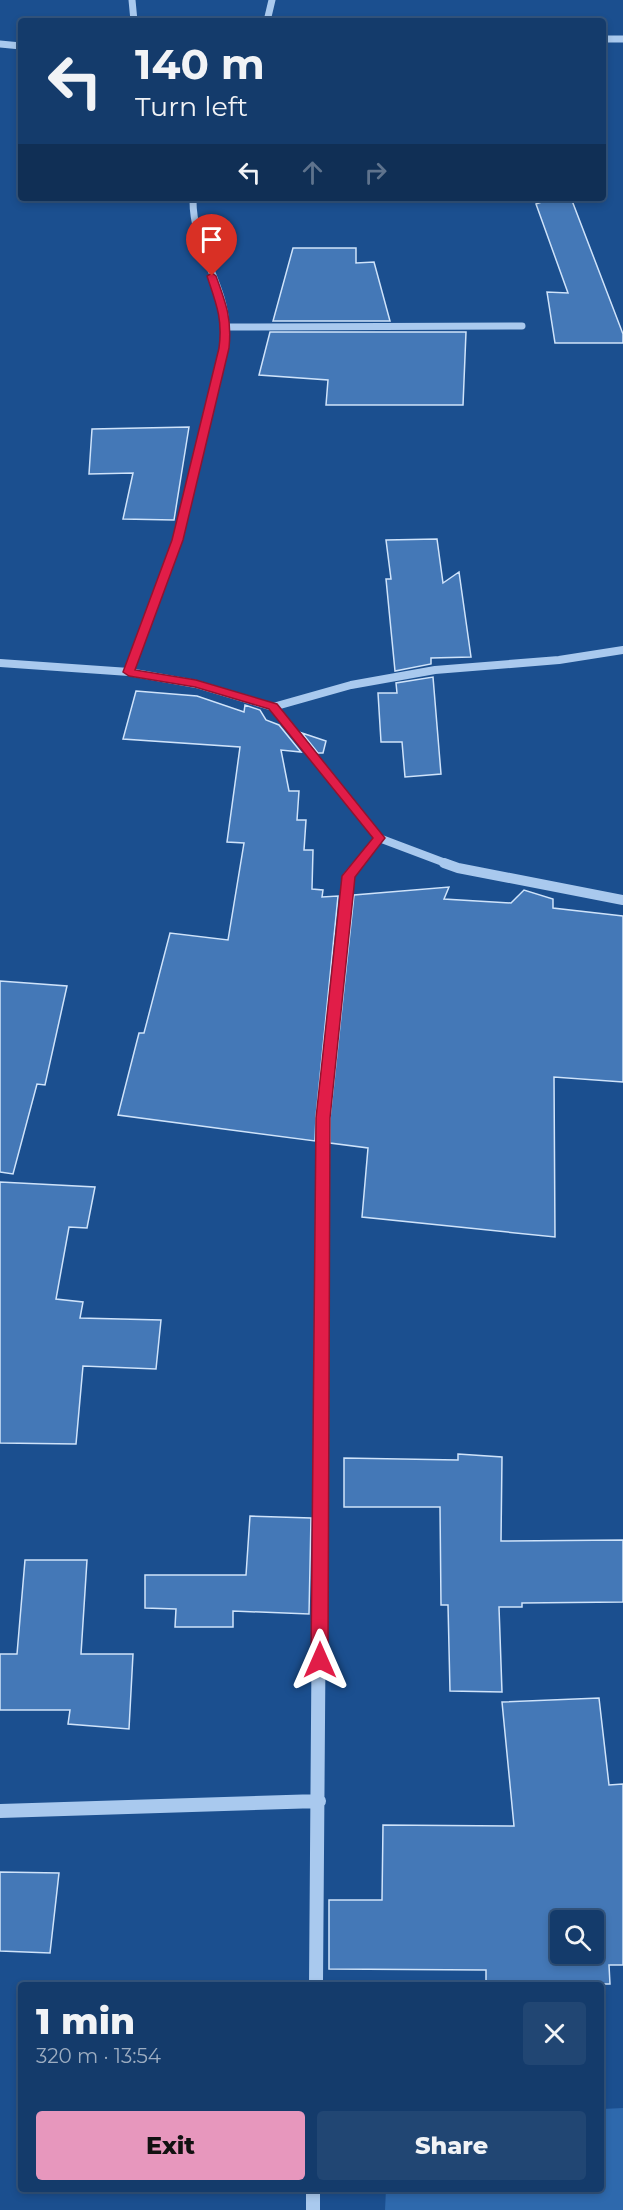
<!DOCTYPE html>
<html lang="en">
<head>
<meta charset="utf-8">
<style>
	body { margin:0; font-family:Montserrat,sans-serif; background:#214673; color:#f1f3f6; height:100vh; display:flex; flex-direction:column; font-size:22px; white-space:nowrap }
	* { box-sizing:border-box; margin:0 }
	p { font-size:20px; color:#9dadc1 }
	.icon { flex:none; width:33px; height:33px; fill:none; stroke:currentColor; stroke-width:2; stroke-linecap:round; stroke-linejoin:round }
	.map { position:relative; flex:1; overflow:hidden }
	.side { position:absolute; left:18px; top:1982px; width:586px; height:210px; display:flex; flex-direction:column; background:#143b6b; border-radius:6px; box-shadow:0 3px 9px #0003,0 0 0 2px #33557e }
	.side>* { flex:none }
	.banner { position:absolute; left:18px; top:18px; width:588px; height:183px; border-radius:6px; box-shadow:0 3px 9px #0003,0 0 0 2px #33557e; background:#143b6b; color:#f1f3f6; overflow:hidden }
	.fabs { position:absolute; left:550px; top:1910px; display:grid; gap:12px }
	.fabs a { display:grid; place-items:center; width:54px; height:54px; border-radius:6px; background:#143b6b; box-shadow:0 3px 9px #0003,0 0 0 2px #33557e; font-size:30px }
	.pin { position:absolute; display:grid; place-items:center; width:51px; height:51px; color:#fff; margin:-62px -26px; border-radius:50% 50% 50% 0; rotate:-45deg; box-shadow:0 0 6px #0007 }
	.pin .icon { rotate:45deg }
	.me { position:absolute; width:66px; margin:-33px; rotate:0deg; stroke-linejoin:round; filter:drop-shadow(0 0 4px #0008) }
	.turn { display:flex; align-items:center; gap:21px; height:126px; padding:0 18px; font-size:27px }
	.turn .icon { width:78px; height:78px; stroke-width:2.5 }
	.turn b { display:block; font-size:42px; line-height:51px }
	.lanes { display:flex; align-items:center; height:57px; padding:0 18px; background:#0003; justify-content:center; gap:30px; direction:ltr }
	.lanes .off { opacity:.35 }
	.round { display:grid; place-items:center; flex:none; width:63px; height:63px; border-radius:6px; background:#214673 }
	.head { display:flex; align-items:center; justify-content:space-between; height:102px; padding:0 18px }
	h1 { font-size:36px; font-weight:800; line-height:45px }
	.action { display:flex; gap:12px; margin-top:auto; padding:12px 18px }
	.action a { flex:1; height:69px; border-radius:6px; background:#e797bd; color:#111; font-size:24px; font-weight:800; line-height:69px; text-align:center }
	.action a+a { background:#214673; color:#f1f3f6 }
	.map>svg:first-child { display:block }
</style>
</head>
<body>
<div class="map">
<svg width="623" height="2210" viewBox="0 0 623 2210">
	<rect width="100%" height="100%" fill="#1b4f8f"/>
	<path fill="#2e69ad" d="M623 2108V2210H385L386 2189 602 2188V2109Z"/>
	<path fill="#4478b7" stroke="#cfe3fa" stroke-width="1.5" fill-rule="evenodd" d="M553 198H571L623 334V343H555L547 292 568 293 536 204Z
		M293 248H356V263L374 262 390 321H273Z
		M270 332H466L463 405H326L328 380 259 375Z
		M189 427 174 520 123 519 133 473 89 474 92 429Z
		M437 539 443 583 459 572 471 657 431 658V664L395 671 386 579H391L386 540Z
		M433 677 441 774 405 777 402 742H381L378 693H397L396 683Z
		M136 691 197 696 244 712 245 705 260 710 266 720 279 725 301 752 281 750 289 791H299L297 820H306L304 850H313L312 889 323 890 322 897 338 896 316 1117 315 1141 118 1115 139 1033H144L170 933 228 940 244 843 227 842 240 747 123 739Z
		M302 733 326 741 323 753H318Z
		M449 887 444 899 511 903 524 890 553 899V908L623 916V1082L554 1077 555 1237 362 1217 368 1148 330 1143V1118L354 895Z
		M0 981 67 986 45 1085 37 1084 13 1174 0 1172Z
		M0 1182 95 1187 87 1228 69 1227 56 1299 83 1302 80 1318 161 1320 156 1369 83 1366 76 1444 0 1443Z
		M458 1454 502 1457 501 1541 623 1540V1602L522 1603V1607H499L502 1692 450 1691 448 1605H441L440 1507H344V1458L458 1460Z
		M250 1516 311 1518 309 1614 233 1611V1627H175L176 1609 145 1608V1575H246Z
		M25 1560H87L81 1654H133L129 1729 68 1724 70 1710H0V1654H17Z
		M599 1698 609 1785 623 1784V1965H609L610 1984H486V1970L329 1969V1900H382L383 1825 514 1826 502 1702ZM561 1920H594V1953H561Z
		M0 1872 59 1873 50 1953 0 1951Z"/>
	<g fill="none" stroke-linecap="round" stroke-linejoin="round">
		<path stroke="#a9c9ee" stroke-width="7" d="M132 0 134 21
			M267 21 272 0
			M603 39H623
			M0 44 21 46
			M193 198C192 248 226 284 226 329 226 348 219 367 215 385
			M227 327 522 326"/>
		<path stroke="#a9c9ee" stroke-width="8" d="M0 663 129 672 196 684 273 707 379 838 448 864
			M129 672 177 540 215 383
			M273 707 351 685 435 670 559 660 623 650
			M358 864 379 838"/>
		<path stroke="#a9c9ee" stroke-width="10" d="M444 863 458 868 623 900
			M320 1463 323 1118 348 876 359 863"/>
		<path stroke="#a9c9ee" stroke-width="14" d="M0 1811 319 1801
			M316 1984 320 1462
			M313 2188V2210"/>
	</g>
	<path fill="#e11d48" stroke="#92132f" stroke-width="1.5" d="M212 273 216 276C226 303 232 319 229 348L183 540 135 670 196 680 277 704 385 838 355 877 330 1118 328 1660 325 1665 320 1667 314 1665 311 1660 316 1118 342 876 373 838 269 709 195 687 129 676 123 672 172 540 219 348C223 319 216 303 207 276Z"/>
</svg>
<div class="fabs">
<a><svg class="icon" aria-label="search" viewBox="0 0 24 24"><circle cx="10" cy="10" r="6"/><path d="M15 15l6 6"/></svg></a>
</div>
<div class="pin" style="left:212px;top:276px;background:#d93025"><svg class="icon" aria-label="arrive" viewBox="0 0 24 24"><path d="M6 21V4h12l-3 4 3 4H6"/></svg></div>
<svg class="me" style="left:320px;top:1660px" viewBox="-20 -20 40 40"><path d="M0-17L14 15 0 8-14 15z" fill="#e11d48" stroke="#fff" stroke-width="4"/></svg>
<div class="banner">
<div class="turn"><svg class="icon" aria-label="left" viewBox="0 0 24 24"><path d="M17 20v-9H6M10 6l-5 5 5 5"/></svg><div><b>140 m</b>Turn left</div></div>
<div class="lanes"><svg class="icon" aria-label="left" viewBox="0 0 24 24"><path d="M17 20v-9H6M10 6l-5 5 5 5"/></svg><svg class="icon off" aria-label="ahead" viewBox="0 0 24 24"><path d="M12 20V5M6 11l6-6 6 6"/></svg><svg class="icon off" aria-label="right" viewBox="0 0 24 24"><path d="M7 20v-9h11M14 6l5 5-5 5"/></svg></div>
</div>
<section class="side">
<div class="head"><div><h1>1 min</h1><p>320 m · 13:54</p></div><a class="round"><svg class="icon" aria-label="close" viewBox="0 0 24 24"><path d="M6 6l12 12M18 6L6 18"/></svg></a></div>
<div class="action"><a>Exit</a><a>Share</a></div>
</section>
</div>
</body>
</html>
